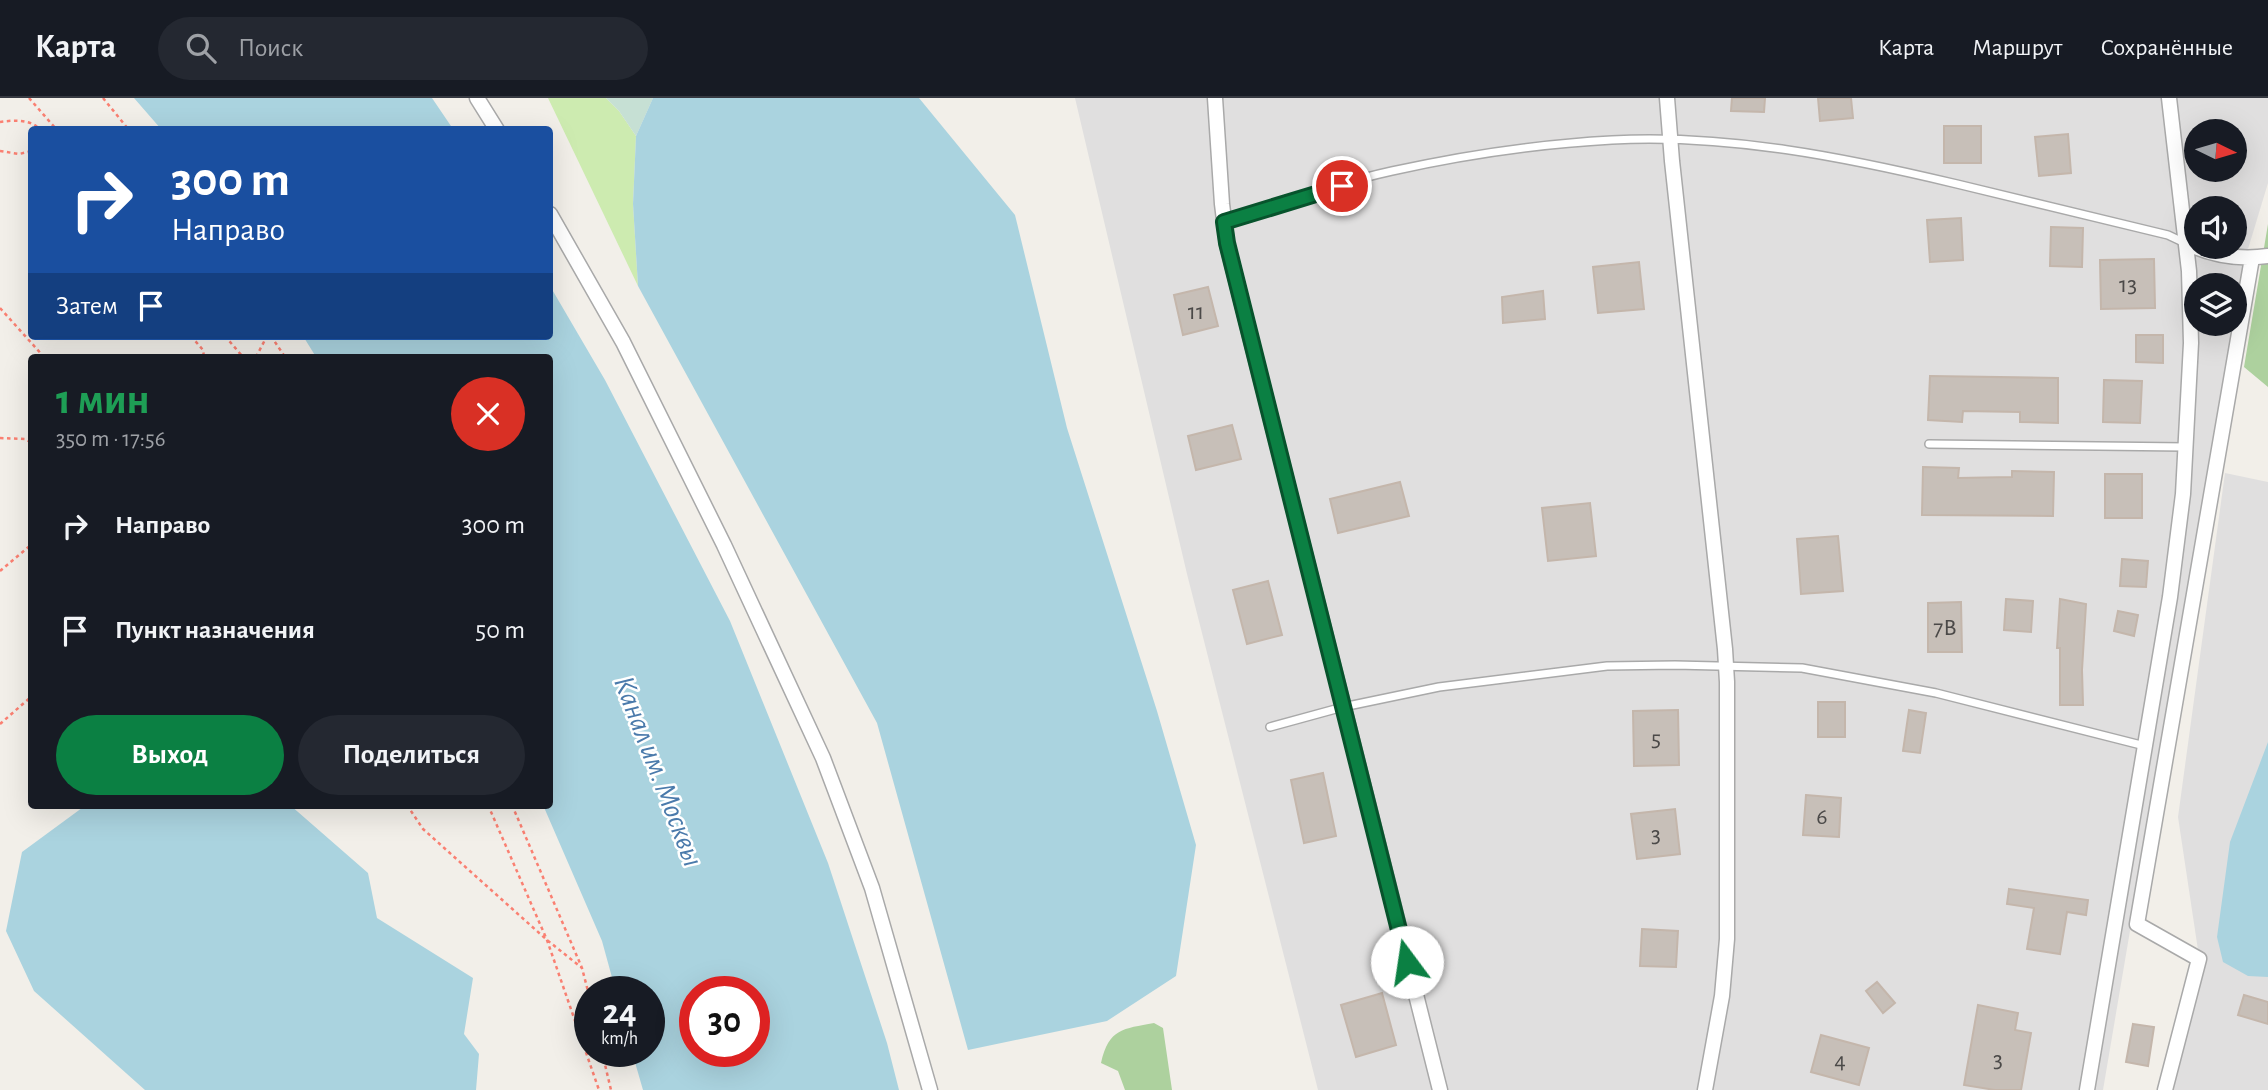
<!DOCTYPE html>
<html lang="ru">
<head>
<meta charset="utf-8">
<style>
	body { margin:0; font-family:"Alegreya Sans",sans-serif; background:#242831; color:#f1f3f6; height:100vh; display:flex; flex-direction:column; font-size:26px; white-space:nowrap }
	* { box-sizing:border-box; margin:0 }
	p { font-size:23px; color:#9ea1a6 }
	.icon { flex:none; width:38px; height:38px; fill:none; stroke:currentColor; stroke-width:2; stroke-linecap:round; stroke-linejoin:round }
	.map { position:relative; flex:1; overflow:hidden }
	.panel { position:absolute; left:28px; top:256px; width:525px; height:455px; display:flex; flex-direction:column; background:#171b24; border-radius:7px; box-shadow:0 7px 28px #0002 }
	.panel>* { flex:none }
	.hud { position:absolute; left:28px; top:28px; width:525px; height:214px; border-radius:7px; box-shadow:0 7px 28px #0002; background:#1a4fa0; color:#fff; overflow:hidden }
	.needle { width:46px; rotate:95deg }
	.buttons { position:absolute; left:2184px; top:21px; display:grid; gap:14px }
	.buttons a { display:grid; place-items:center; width:63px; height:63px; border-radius:50%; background:#171b24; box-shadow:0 7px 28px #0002; font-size:35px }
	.speed { position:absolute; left:574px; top:878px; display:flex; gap:14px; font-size:35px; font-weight:700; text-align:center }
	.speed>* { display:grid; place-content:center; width:91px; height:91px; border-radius:50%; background:#171b24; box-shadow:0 7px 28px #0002; line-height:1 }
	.speed small { font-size:18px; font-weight:400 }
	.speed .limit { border:10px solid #d22; background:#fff; color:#111 }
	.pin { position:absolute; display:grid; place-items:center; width:60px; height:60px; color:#fff; margin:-30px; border:4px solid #fff; border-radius:50%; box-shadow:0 2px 7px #0007 }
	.me { position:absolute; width:77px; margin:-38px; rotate:346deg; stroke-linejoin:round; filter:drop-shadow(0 0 5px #0008) }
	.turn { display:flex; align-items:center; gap:24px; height:147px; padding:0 28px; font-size:32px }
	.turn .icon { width:91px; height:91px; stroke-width:2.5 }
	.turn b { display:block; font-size:49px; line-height:60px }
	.then { display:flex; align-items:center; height:66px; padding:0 28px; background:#0003; gap:14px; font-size:26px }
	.round { display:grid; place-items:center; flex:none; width:74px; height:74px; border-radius:37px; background:#242831 }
	.head { display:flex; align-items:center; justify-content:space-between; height:119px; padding:0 28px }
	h1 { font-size:42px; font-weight:600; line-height:52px; color:#1e9e55 }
	.action { display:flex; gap:14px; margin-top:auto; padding:14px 28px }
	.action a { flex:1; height:80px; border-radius:42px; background:#0b8043; color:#fff; font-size:28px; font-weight:600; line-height:80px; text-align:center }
	.action a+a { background:#242831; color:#f1f3f6 }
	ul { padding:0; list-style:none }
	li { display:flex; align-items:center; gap:21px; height:105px; padding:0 28px }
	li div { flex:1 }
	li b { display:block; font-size:26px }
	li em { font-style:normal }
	header { display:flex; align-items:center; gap:42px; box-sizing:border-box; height:98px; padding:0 35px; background:#171b24; border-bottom:2px solid #363941 }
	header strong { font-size:33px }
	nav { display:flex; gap:38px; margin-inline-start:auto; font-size:24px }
	.search { width:490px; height:63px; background:#242831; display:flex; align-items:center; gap:18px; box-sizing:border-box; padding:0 24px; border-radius:38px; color:#9ea1a6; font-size:26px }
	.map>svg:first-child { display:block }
</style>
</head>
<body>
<header>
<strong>Карта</strong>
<div class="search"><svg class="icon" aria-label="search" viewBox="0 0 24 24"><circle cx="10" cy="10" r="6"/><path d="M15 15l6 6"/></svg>Поиск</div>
<nav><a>Карта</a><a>Маршрут</a><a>Сохранённые</a></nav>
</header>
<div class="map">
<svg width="2268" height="992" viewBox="0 0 2268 992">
	<rect width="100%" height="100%" fill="#f2efe9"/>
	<path fill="#e0dfdf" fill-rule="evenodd" d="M1075 0H2268V85L2245 161 2235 218V187H2196V226H2233L2103 992H1318L1187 476ZM2196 33H2235V72H2196ZM2196 110H2235V149H2196Z
		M2225 375 2268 384V992H2170L2201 872 2178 719Z"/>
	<path fill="#cdebb0" d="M548 0H606L619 13 636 38 633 106 638 188Z"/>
	<path fill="#add19e" d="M2268 126V289L2244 269Z
		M1154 925 1163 930 1172 992H1125L1118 973 1101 965C1109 930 1123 931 1154 925Z"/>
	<path fill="#c6e0d4" d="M606 0H653L636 38 619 13Z"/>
	<path fill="#aad3df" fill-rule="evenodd" d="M134 0H432L453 31H161Z
		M653 0H919L1015 117 1067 330 1157 613 1196 747 1176 878 1107 923 968 952 877 625 638 188 633 106 636 38Z
		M550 188 605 282 730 523 828 765 887 945 899 992H643L632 954H649V894H616L602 843 543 707H550V259H316L303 238H550ZM695 894H754V954H695Z
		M2268 644V879L2248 878 2223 864 2217 839 2230 744Z
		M86 707H290L368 775 377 820 473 880 464 936 479 956 476 992H145L34 893 6 833 22 754Z"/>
	<path fill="#c7bfb8" stroke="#c4b6ab" stroke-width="2" d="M1732 0H1765L1764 14 1731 13Z
		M1818 0H1851L1853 20 1820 23Z
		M1944 28H1981V65H1944Z
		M2068 36 2071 75 2039 78 2035 39Z
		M1961 120 1963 162 1930 164 1927 122Z
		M2051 129 2083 130 2082 169 2050 168Z
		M2154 161 2155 210 2101 211 2100 162Z
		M1639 164 1644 211 1598 215 1593 169Z
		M1208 189 1218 228 1183 237 1174 197Z
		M1543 193 1545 221 1503 225 1502 199Z
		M2136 237H2163V265L2136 264Z
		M1930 278 2058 280V325L2020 324V314L1963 313 1962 324 1928 322Z
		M2104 282 2142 283 2140 325 2103 324Z
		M1232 327 1241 361 1196 372 1188 338Z
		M1923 369 1959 370 1958 380 2012 379V373L2054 374 2053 418 1922 417Z
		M2105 376H2142V420H2105Z
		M1400 384 1409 418 1338 435 1330 401Z
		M1590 405 1596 458 1548 463 1542 410Z
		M1838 438 1843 493 1801 496 1797 441Z
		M2122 461 2148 463 2146 489 2120 488Z
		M1268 483 1282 537 1247 546 1233 492Z
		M2006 501 2033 503 2031 534 2004 532Z
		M2060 501 2086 506 2082 572 2083 607H2060V550H2057Z
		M1961 504 1962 554H1928V505Z
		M2118 513 2138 517 2134 538 2114 533Z
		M1818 604H1845V639H1818Z
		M1678 612 1679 667 1634 668 1633 613Z
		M1909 612 1926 615 1920 655 1903 653Z
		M1323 675 1336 738 1304 745 1291 682Z
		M1806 697 1841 700 1839 739 1803 737Z
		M1675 711 1680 756 1637 761 1631 716Z
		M2009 791 2088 802 2086 817 2067 814 2060 856 2027 851 2034 810 2007 806Z
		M1642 831 1678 833 1676 869 1640 868Z
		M1877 884 1895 905 1883 915 1866 893Z
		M1382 895 1396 947 1356 959 1341 907Z
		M2244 897 2268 904V926L2238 917Z
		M1978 907 2018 915 2015 932 2031 935 2021 992H1995L1964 987Z
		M2133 926 2154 929 2148 968 2126 964Z
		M1821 937 1869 950 1859 987 1811 974Z"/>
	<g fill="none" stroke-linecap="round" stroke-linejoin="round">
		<g stroke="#a9a9a9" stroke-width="10">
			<path id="service" d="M1225 124C1279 107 1337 85 1392 73 1464 57 1538 46 1612 42 1729 36 1844 59 1957 86 2028 103 2098 120 2168 137L2185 145
				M1929 346 2185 349
				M1270 629 1343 609 1439 589 1607 568 1675 567 1802 570 1936 595 2145 648"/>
		</g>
		<g stroke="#a9a9a9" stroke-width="17">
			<path id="minor" d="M477 0 497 32
				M1215 0 1222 106 1227 146 1440 992
				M1667 0 1672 63 1725 551 1727 584V841L1722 898 1705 992
				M550 116 623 244 724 447 823 660 872 790 930 992
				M2186 145C2211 157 2240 162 2268 158
				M2087 992 2170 499 2183 396 2191 245 2189 173 2169 0
				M2165 992 2199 861 2137 826 2252 160"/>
		</g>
		<path stroke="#fa8072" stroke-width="2.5" stroke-dasharray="3.5 3.5" stroke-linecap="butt" d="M29 0 57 32
			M103 0 129 32
			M0 24C13 22 32 21 40 32
			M0 53 19 56 32 53
			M0 210 44 259
			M191 238 203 252 204 259
			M225 238 243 259
			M271 238 285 259
			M256 259 267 238
			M0 340 25 341 32 345
			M0 473 32 446
			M0 626 32 598
			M407 707 423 731 547 842 582 870
			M488 707 547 842 599 992
			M512 707 582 870 590 901
			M602 954 611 992"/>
		<use href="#service" stroke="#fff" stroke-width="7"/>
		<use href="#minor" stroke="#fff" stroke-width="14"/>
	</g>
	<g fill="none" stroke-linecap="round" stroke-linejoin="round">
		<g stroke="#07532c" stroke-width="18">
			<path id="route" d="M1342 88 1224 124 1227 145 1407 864"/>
		</g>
		<use href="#route" stroke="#0b8043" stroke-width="12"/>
	</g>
	<g text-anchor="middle" stroke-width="5" stroke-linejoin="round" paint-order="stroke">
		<g font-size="24" fill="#4b4948">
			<text x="2128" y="194">13</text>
			<text x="1196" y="221">11</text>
			<text x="1945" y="537">7В</text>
			<text x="1656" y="648">5</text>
			<text x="1822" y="726">6</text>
			<text x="1656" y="744">3</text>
			<text x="1998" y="969">3</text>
			<text x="1840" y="970">4</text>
		</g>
		<g font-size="30" font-style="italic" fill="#4a7aab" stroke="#fff">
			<text transform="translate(659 673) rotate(69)" y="10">Канал им. Москвы</text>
		</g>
	</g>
</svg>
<div class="buttons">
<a><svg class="needle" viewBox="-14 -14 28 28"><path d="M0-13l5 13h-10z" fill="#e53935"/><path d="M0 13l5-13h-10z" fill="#9ea1a6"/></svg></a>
<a><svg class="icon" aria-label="sound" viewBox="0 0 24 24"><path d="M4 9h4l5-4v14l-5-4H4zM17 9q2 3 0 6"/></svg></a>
<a><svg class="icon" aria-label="layers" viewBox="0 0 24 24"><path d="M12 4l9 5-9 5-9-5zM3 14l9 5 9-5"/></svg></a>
</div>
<div class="speed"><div>24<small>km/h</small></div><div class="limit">30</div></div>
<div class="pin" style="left:1342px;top:88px;background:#d93025"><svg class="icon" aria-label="arrive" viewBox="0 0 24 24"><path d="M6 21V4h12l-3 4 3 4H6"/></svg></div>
<svg class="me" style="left:1407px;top:864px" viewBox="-20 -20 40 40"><circle r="19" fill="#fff"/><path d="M0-13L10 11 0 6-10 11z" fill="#0b8043"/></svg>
<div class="hud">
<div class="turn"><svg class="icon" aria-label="right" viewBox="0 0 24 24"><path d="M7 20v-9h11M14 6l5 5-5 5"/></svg><div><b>300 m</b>Направо</div></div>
<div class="then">Затем<svg class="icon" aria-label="arrive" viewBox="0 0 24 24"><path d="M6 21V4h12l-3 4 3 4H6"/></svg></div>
</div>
<section class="panel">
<div class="head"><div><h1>1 мин</h1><p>350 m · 17:56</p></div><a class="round" style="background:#d93025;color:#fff"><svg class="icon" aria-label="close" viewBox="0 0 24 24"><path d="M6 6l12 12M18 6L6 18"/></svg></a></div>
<ul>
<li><svg class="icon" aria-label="right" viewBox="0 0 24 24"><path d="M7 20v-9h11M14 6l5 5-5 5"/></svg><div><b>Направо</b></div><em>300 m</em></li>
<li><svg class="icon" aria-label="arrive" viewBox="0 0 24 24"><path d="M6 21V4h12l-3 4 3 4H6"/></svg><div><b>Пункт назначения</b></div><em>50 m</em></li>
</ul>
<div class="action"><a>Выход</a><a>Поделиться</a></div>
</section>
</div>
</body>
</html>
